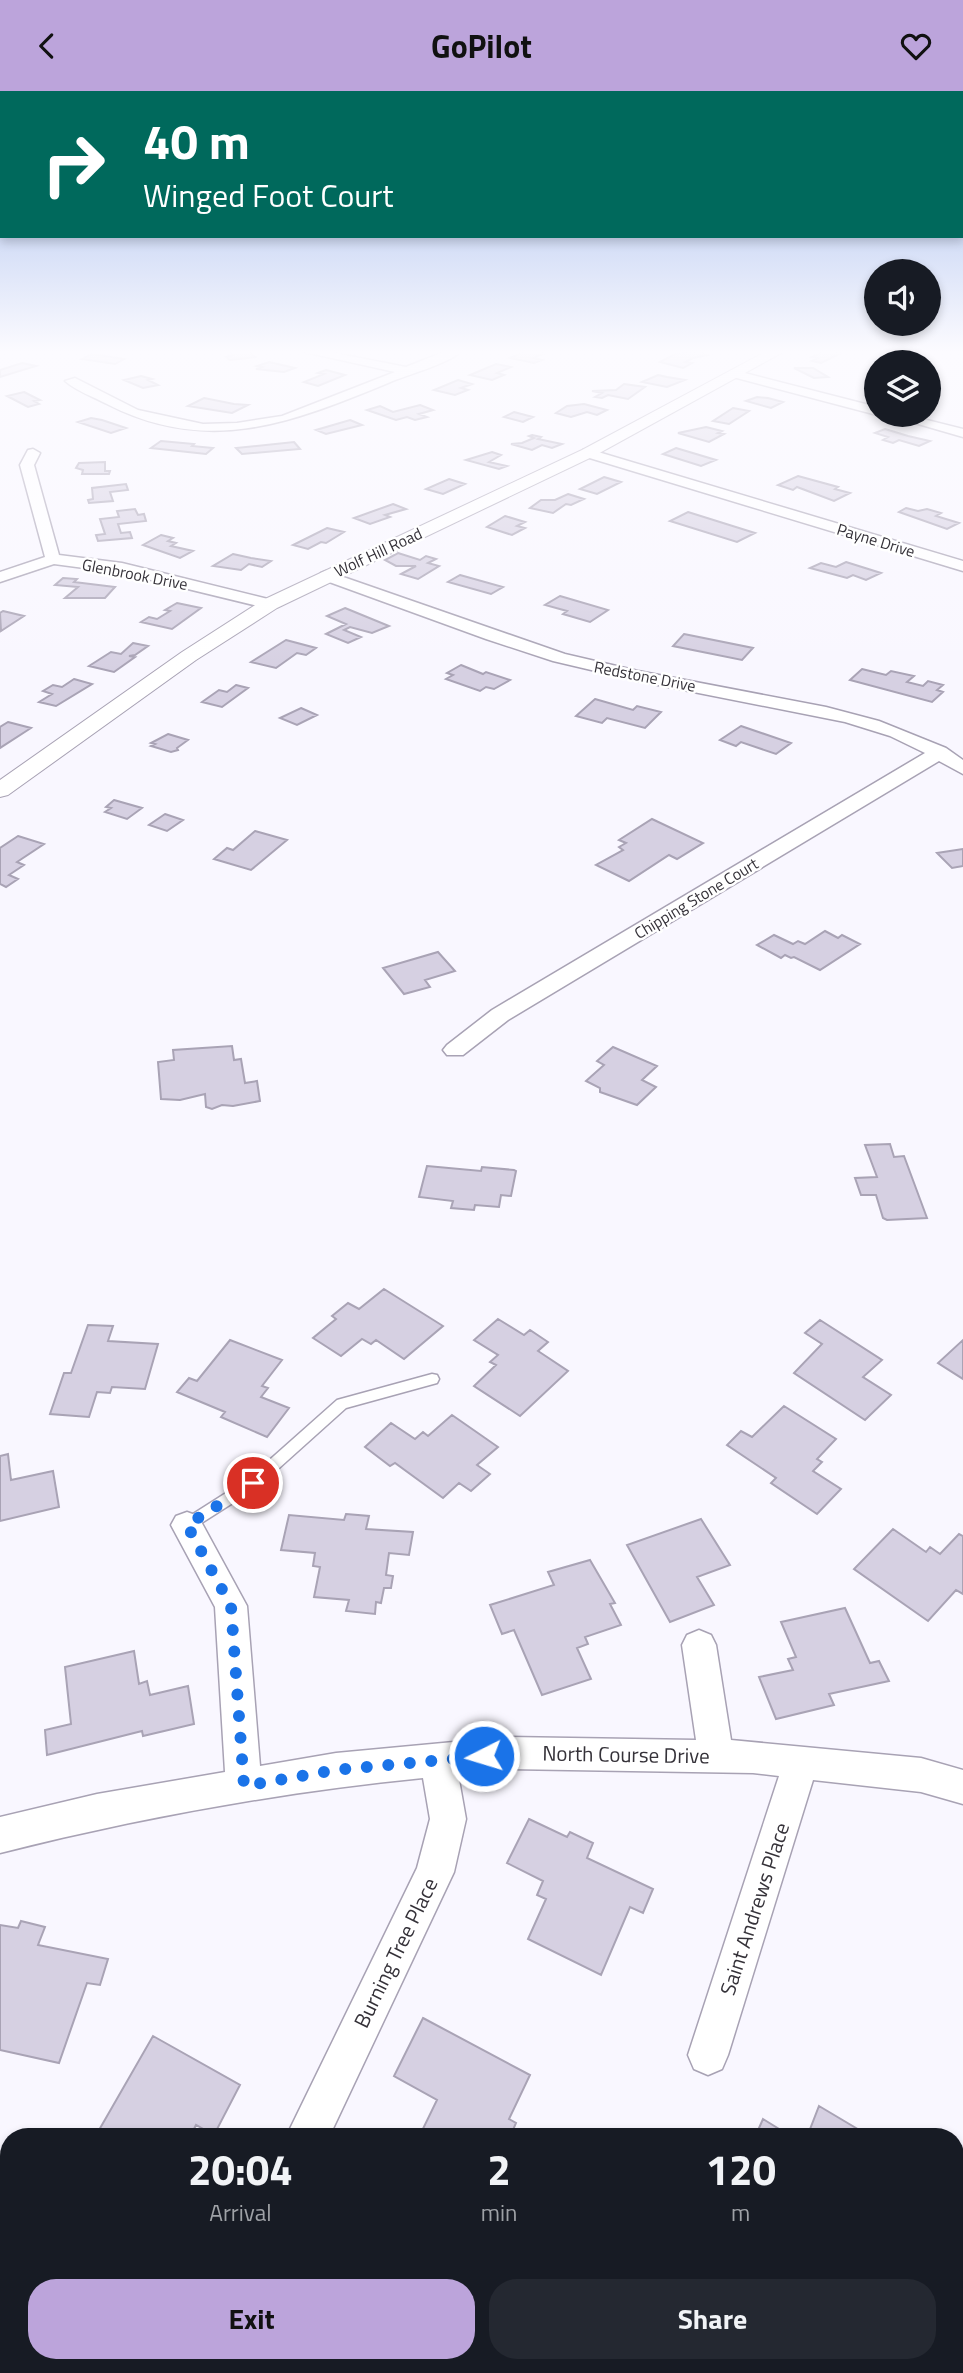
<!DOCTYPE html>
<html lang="en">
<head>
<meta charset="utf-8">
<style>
	body { margin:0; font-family:"Titillium Web",sans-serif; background:#242831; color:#f1f3f6; height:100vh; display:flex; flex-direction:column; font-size:26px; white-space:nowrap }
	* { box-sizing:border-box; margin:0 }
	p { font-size:23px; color:#9ea1a6 }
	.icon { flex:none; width:38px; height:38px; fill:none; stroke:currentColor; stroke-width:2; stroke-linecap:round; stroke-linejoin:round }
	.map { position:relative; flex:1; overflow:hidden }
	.drawer { position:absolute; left:0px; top:2037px; width:964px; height:245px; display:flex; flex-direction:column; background:#171b24; border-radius:28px 28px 0 0; box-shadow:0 4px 10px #0003 }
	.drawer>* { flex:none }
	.guide { position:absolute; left:0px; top:0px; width:964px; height:147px; box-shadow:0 4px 10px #0003; background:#00695c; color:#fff; overflow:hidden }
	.tools { position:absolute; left:864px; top:168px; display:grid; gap:14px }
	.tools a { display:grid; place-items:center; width:77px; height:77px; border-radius:50%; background:#171b24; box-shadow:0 4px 10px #0003; font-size:35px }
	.pin { position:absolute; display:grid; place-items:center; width:60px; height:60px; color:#fff; margin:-30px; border:4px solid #fff; border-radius:50%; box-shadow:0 2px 7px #0007 }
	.me { position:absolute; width:77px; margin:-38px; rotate:265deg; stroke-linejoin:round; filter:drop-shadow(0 0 5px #0008) }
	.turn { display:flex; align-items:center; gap:24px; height:147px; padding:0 28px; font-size:32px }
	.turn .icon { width:91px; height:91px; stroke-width:2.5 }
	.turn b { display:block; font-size:49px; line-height:60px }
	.eta { display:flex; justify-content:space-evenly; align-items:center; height:119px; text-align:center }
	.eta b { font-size:42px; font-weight:700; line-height:49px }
	.primary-button { display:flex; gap:14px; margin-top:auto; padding:14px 28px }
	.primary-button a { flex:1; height:80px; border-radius:28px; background:#bca4db; color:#111; font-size:28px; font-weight:700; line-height:80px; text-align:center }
	.primary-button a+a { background:#242831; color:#f1f3f6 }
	header { display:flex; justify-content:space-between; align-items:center; height:91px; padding:0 28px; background:#bca4db; color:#111; font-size:32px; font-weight:700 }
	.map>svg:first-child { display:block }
</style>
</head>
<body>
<header><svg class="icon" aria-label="back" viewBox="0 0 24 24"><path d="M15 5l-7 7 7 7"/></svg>GoPilot<svg class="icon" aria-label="heart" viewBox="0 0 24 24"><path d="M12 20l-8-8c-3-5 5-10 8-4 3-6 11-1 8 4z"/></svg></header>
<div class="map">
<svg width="963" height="2282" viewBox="0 0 963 2282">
	<rect width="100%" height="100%" fill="#f9f7ff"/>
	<path fill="#d6d0e2" stroke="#a9a3b5" stroke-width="2" d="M228 260H248L255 266 230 269 226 266 233 264Z
		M526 260H538L545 262 533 267 542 269 534 272 510 267Z
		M699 260 707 264 693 267 685 271 692 272 683 277 660 271 675 263Z
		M824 260H833L841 262 821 272 812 270 818 267 812 266Z
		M92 263 124 268 115 273 82 268Z
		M269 271 295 277 284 281 256 278 262 276 257 275Z
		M22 272 36 275 0 286V279Z
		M496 273 511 276 497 282 504 284 492 289 470 284Z
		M794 277H813L828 286 814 287Z
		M326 279 345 284 318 295 304 291 324 283 318 282Z
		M658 284 667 286 685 289 667 296 642 291Z
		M141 285 152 288 148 289 158 294 143 297 124 289Z
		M458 289 472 293 461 297 468 299 455 304 434 299Z
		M624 293 645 296 628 308 608 304 602 307 595 306 602 302 592 300 616 299Z
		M24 301 40 309 34 310 39 313 28 316 7 305Z
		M757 306 768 307 783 311 771 317 746 310Z
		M204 307 234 313 248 314 232 322 188 315Z
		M584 313 607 319 597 324 587 321 571 326 556 322 567 315Z
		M420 314 433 319 419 323 427 326 415 329 407 326 396 329 367 319 380 315 393 321Z
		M733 317 749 320 729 333 713 330Z
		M514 321 533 326 523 331 504 326Z
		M91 327 102 329 126 337 111 342 78 331Z
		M350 329 362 334 326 343 316 339Z
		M706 336 722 340 718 342 724 343 709 351 678 342Z
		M885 338 908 345 930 350 919 355 899 349 893 352 883 349 888 346 875 342Z
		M532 344 541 346 538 348 562 353 552 357 542 354 532 359 511 353 522 352 534 347 529 345Z
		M161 350 194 353 192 355 213 357 206 363 151 357Z
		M294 351 300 358 242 363 236 357Z
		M676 357 716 369 701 375 663 363Z
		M492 361 501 364 489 371 507 375 499 378 466 369Z
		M105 371V380H110L109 383H82L83 379 76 377 79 372Z
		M798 385 838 396 835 398 850 402 834 410 797 396 793 399 778 394Z
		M604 386 621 391 597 403 580 398Z
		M449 388 465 393 443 403 426 398Z
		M126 393 128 399 110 401 113 410 89 412 88 409 93 408 92 397Z
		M568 403 584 408 571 414 566 413 553 422 530 417 541 409H555Z
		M393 413 406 418 385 424 390 426 370 433 354 427Z
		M906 417 918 420 927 418 941 422 936 425 959 432 947 438 899 421Z
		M135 418 138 424 144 423 146 430 118 433 121 442 130 441 132 447 98 450 96 444 105 443 100 428 119 426 117 420Z
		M688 421 755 442 737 451 670 430Z
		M505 425 525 431 517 435 525 437 512 444 487 436Z
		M327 437 344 441 326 452 321 451 308 458 293 454Z
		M161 444 173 447 168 450 176 452 171 455 193 460 180 467 143 454Z
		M398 462 420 469 426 465 436 468 428 472 439 475 418 488 401 483 416 475H396L385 469Z
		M233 463 251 467 271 470 262 476 249 473 241 479 213 475Z
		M846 471 881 482 866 489 853 484 847 487 810 477 821 472 836 476Z
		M460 484 503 496 491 503 448 491Z
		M63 487 77 488 74 491 115 496 105 507H65L78 496 55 494Z
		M560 505 608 519 590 531 563 523 567 520 545 514Z
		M177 512 201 517 172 538 141 531 149 526 157 528 170 520 165 519Z
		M345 517 389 535 372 542 350 536 344 539 361 546 348 552 326 543 346 533 327 525Z
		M3 520 24 525 1 540 0 522Z
		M684 543 753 557 742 569 673 555Z
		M286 549 316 557 306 564 297 562 276 577 251 571Z
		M133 552 148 555 135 564 129 565 135 566 114 581 89 575 111 561 121 563Z
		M461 574 483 583 486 581 510 589 494 598 486 596 480 600 446 588 453 584 447 582Z
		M862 578 886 584 891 580 914 585 907 591 923 595 928 590 943 594 937 599 943 601 932 611 850 589Z
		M74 588 92 593 56 615 39 611 52 603 43 600 53 594 62 596Z
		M236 594 248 597 222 616 202 611 219 599 227 601Z
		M595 608 633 619 637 615 661 621 645 637 607 627 602 632 576 625Z
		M301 617 317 624 297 634 280 627Z
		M8 631 31 637 0 657V636Z
		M741 635 791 652 776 663 741 651 736 655 720 649Z
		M168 643 188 649 177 657 178 659 171 661 151 655 155 653 151 652Z
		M114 709 142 717 127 728 105 721 111 717 106 716Z
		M165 723 183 729 167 740 149 734Z
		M652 728 703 752 677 768 669 764 629 790 596 774 623 759 619 756 626 752 619 749Z
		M255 740 287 749 251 779 214 768 227 757 233 759Z
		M18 745 44 753 17 771 24 774 9 784 18 788 6 796 0 793V757Z
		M963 758V775L952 777 937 762Z
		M825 840 838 847 842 844 860 853 820 879 794 866 791 867 785 864 781 867 757 854 774 844 793 853 798 850 805 853Z
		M438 861 455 880 425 889 430 896 404 903 383 877Z
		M232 955 234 969 241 968 245 992 257 990 260 1010 233 1015 222 1014 212 1018 206 1016 205 1003 180 1009 161 1008 158 971 174 969 173 959Z
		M613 956 657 975 642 989 656 996 637 1014 600 1001V997L586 990 604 974 597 970Z
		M890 1053 894 1066 904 1065 927 1127 887 1129 883 1127 876 1104H861L855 1087 877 1086 865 1054Z
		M427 1075 481 1080 482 1076 514 1079 516 1080 511 1105 501 1104 499 1116 475 1114 474 1119 451 1117 453 1110 419 1106Z
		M384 1198 443 1235 404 1268 376 1249 371 1253 362 1248 341 1265 313 1247 336 1228 332 1225 348 1212 359 1218Z
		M498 1228 524 1244 530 1239 548 1251 538 1260 568 1280 520 1325 474 1295 496 1274 490 1271 498 1264 474 1249Z
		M820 1229 882 1269 863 1286 891 1304 865 1329 794 1282 822 1253 805 1242Z
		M88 1234 113 1235 108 1250 158 1253 145 1298 112 1296 110 1302 97 1301 89 1326 50 1323 64 1282H71Z
		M230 1249 282 1269 262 1295 268 1297 261 1306 289 1317 267 1346 221 1326 225 1321 177 1301 189 1287 197 1290Z
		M963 1249V1288L938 1272Z
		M784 1315 836 1348 817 1368 822 1371 813 1380 841 1398 817 1423 771 1392 776 1387 727 1354 741 1340 752 1346Z
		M452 1324 498 1356 477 1374 490 1383 471 1400 459 1392 443 1407 395 1372 390 1375 365 1356 391 1332 415 1348 423 1341 428 1345Z
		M8 1363 11 1389 53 1380 59 1416 0 1430V1365Z
		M346 1423 369 1425 366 1438 413 1441 409 1464 389 1462 386 1484 393 1485 391 1497H384L381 1512 376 1511 375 1523 346 1520 349 1509 314 1506 320 1476 313 1475 315 1462 281 1459 289 1424 344 1429Z
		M701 1428 730 1474 697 1486 714 1514 670 1531 627 1454Z
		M893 1438 926 1461 930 1456 940 1463 959 1443 963 1445V1503L956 1499 928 1530 854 1478Z
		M590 1469 615 1512 610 1513 621 1534 585 1546 588 1553 577 1557 591 1588 542 1604 514 1539 502 1543 490 1514 554 1494 548 1481Z
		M845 1517 870 1572 879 1570 889 1590 829 1603 834 1614 776 1628 759 1586 793 1579 788 1568 796 1566 781 1531Z
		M134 1560 139 1593 147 1590 150 1604 188 1595 194 1633 143 1645 142 1640 47 1664 45 1639 71 1633 65 1576Z
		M529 1728 567 1746 570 1741 593 1752 587 1767 653 1798 643 1822 630 1816 601 1884 528 1848 546 1808 537 1804 543 1790 507 1772Z
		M21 1830 45 1836 38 1854 108 1868 100 1894 87 1892 59 1972 0 1959V1834L18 1837Z
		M423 1927 530 1984 509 2028 516 2032 510 2046H419L437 2009 394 1985Z
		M153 1945 240 1994 214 2044 196 2034 190 2046H95Z
		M819 2015 871 2046H807Z
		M763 2028 792 2046H755Z
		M0 2105 9 2107V2130L0 2154Z
		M102 2273H221L216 2282H112Z
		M333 2273H370L366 2282H347Z
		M382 2273H464L460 2282H395Z"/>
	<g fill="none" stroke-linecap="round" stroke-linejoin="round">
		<g stroke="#a8a2b4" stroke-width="3">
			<path id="service" d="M432 1283 437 1284 439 1288 437 1292 346 1317 258 1396 192 1438 187 1440 182 1438 180 1434 182 1430 248 1388 337 1309Z"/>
		</g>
		<g stroke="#a8a2b4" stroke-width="3">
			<path id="minor" d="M300 260H324L406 276 446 260H462C445 274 409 283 388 292 291 332 208 365 107 313 94 306 76 300 65 290L75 287 138 319 203 333 237 332 282 325 395 281Z
				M737 280 877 316V324L733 286V282Z
				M887 324H907L963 338V346Z
				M33 358 40 362 34 374 59 464 122 472 276 510 278 513 270 518 122 482 54 473 0 491V481L45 466 20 374 28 359Z
				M588 358 963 470V480L583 365V359Z
				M326 480 565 563 638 580 826 616 879 630 946 657 963 669V683L939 670 508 929 463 964H447L443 959 447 954 492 919 925 662 890 645 845 631 638 590 553 570 486 548 321 488 318 485 321 482Z
				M187 1421 198 1425 247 1515 260 1675 336 1662 507 1646 696 1649 682 1554 687 1544 699 1539 711 1544 716 1554 731 1649 921 1667 963 1679V1713L921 1701 813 1689 728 1964 722 1978 708 1984 694 1978 688 1964 779 1685 753 1682 507 1678 458 1683 466 1728 454 1781 329 2046H286L417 1777 430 1728 423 1687C281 1701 139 1727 0 1762V1726L97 1703 225 1681 215 1516 171 1434 176 1425Z"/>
		</g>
		<g stroke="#a8a2b4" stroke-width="2">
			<path id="tertiary" d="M767 260H785L594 365 277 517 196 569 8 704 0 706V689L182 561 263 509 582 359Z"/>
		</g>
		<use href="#service" fill="#fff" fill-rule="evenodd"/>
		<use href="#minor" fill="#fff" fill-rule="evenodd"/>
		<use href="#tertiary" fill="#fff" fill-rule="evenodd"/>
	</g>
	<linearGradient id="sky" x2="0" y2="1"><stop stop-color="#9db6eb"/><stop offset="0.45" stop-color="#fcfbff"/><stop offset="1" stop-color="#fcfbff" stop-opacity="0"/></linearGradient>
	<rect width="963" height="580" fill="url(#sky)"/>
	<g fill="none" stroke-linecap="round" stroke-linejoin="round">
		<path stroke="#1a73e8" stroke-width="12" stroke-dasharray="0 21.6" d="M253 1392 187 1434 231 1515 244 1695 335 1679 484 1665"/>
	</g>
	<g text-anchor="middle" stroke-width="5" stroke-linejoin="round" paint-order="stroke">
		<g font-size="16" fill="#353239" stroke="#fff">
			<text transform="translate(876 449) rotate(17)" y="6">Payne Drive</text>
			<text transform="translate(378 461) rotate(-25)" y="6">Wolf Hill Road</text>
			<text transform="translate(135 483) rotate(11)" y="6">Glenbrook Drive</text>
			<text transform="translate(645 585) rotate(11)" y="6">Redstone Drive</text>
			<text transform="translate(696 807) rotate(-31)" y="6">Chipping Stone Court</text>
		</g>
		<g font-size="21" fill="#353239" stroke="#fff">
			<text transform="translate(626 1664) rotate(1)" y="7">North Course Drive</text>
			<text transform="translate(755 1818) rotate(-72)" y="7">Saint Andrews Place</text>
			<text transform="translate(396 1862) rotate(-64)" y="7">Burning Tree Place</text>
		</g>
	</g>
</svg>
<div class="tools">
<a><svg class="icon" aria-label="sound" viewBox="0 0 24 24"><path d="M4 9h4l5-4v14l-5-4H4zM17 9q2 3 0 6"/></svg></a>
<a><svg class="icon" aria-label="layers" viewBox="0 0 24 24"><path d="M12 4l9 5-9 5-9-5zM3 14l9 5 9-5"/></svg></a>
</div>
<div class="pin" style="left:253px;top:1392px;background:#d93025"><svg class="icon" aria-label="arrive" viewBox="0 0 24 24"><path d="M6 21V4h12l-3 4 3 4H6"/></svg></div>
<svg class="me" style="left:484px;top:1665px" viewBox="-20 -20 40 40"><circle r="17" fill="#1a73e8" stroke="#fff" stroke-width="3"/><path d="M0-11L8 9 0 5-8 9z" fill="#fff"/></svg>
<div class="guide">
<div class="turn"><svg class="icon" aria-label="right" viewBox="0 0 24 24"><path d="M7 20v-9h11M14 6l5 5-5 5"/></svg><div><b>40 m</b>Winged Foot Court</div></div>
</div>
<section class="drawer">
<div class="eta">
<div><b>20:04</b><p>Arrival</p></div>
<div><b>2</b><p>min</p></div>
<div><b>120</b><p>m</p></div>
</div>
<div class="primary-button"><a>Exit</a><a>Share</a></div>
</section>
</div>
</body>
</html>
